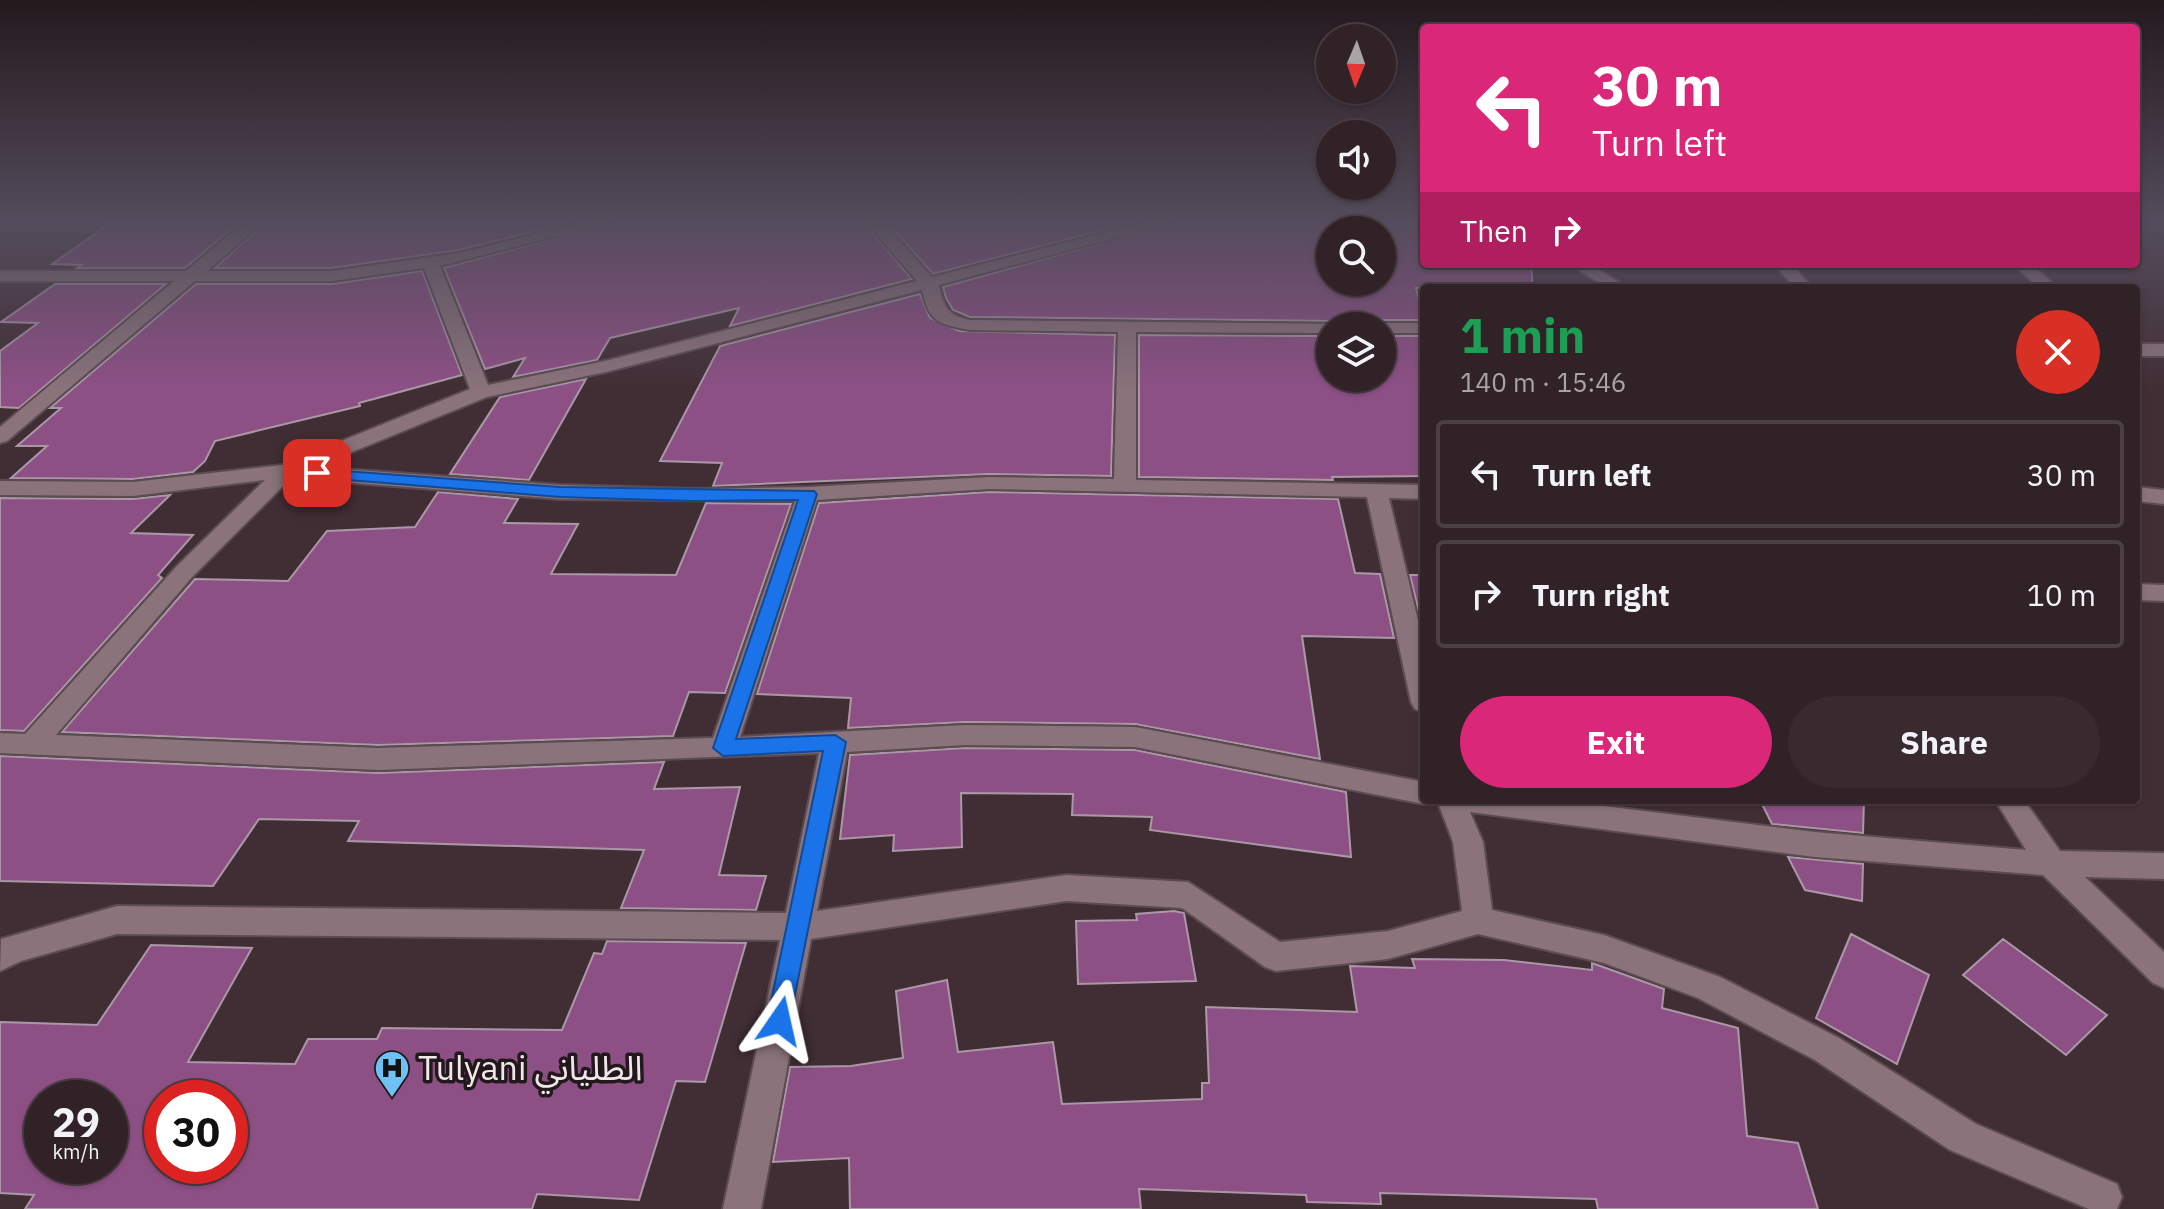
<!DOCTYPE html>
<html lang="en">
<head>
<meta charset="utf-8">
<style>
	body { margin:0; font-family:"IBM Plex Sans","Noto Sans Arabic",sans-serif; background:#392a30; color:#f1f3f6; height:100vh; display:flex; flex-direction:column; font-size:30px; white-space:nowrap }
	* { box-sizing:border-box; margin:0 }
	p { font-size:26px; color:#a8a4a8 }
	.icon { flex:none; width:44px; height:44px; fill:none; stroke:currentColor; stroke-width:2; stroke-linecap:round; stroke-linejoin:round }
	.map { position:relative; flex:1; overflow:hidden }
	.drawer { position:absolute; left:1420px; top:284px; width:720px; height:520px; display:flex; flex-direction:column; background:#312228; border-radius:8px; box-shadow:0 2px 6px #0004,0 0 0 2px #4c3f45 }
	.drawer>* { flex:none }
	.top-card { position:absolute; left:1420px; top:24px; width:720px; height:244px; border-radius:8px; box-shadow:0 2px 6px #0004,0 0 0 2px #4c3f45; background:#db2777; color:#fff; overflow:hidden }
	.needle { width:52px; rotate:182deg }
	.tools { position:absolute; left:1316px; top:24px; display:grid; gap:16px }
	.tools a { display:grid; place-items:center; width:80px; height:80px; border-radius:50%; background:#312228; box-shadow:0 2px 6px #0004,0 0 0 2px #4c3f45; font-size:40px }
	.speed { position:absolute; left:24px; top:1080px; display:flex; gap:16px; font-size:40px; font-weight:700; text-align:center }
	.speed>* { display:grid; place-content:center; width:104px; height:104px; border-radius:50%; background:#312228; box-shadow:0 2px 6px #0004,0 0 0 2px #4c3f45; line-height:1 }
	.speed small { font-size:20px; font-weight:400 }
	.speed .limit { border:12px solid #d22; background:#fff; color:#111 }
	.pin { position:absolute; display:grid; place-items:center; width:68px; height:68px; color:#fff; margin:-34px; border-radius:16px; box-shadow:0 4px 12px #0006 }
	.me { position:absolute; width:88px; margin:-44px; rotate:11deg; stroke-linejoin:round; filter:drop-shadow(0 0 6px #0008) }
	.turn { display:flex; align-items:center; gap:28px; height:168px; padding:0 40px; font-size:36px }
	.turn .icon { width:104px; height:104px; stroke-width:2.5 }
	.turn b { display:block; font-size:56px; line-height:68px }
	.then { display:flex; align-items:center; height:76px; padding:0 40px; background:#0003; gap:16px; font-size:30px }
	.round { display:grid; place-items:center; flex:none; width:84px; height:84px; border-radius:42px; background:#392a30 }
	.overview { display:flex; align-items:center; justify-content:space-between; height:136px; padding:0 40px }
	h1 { font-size:48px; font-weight:700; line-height:60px; color:#1e9e55 }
	.action { display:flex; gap:16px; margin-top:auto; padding:16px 40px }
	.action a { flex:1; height:92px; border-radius:48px; background:#db2777; color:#fff; font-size:32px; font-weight:700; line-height:92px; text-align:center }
	.action a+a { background:#392a30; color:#f1f3f6 }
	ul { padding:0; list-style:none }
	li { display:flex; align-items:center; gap:24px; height:108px; margin:0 16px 12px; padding:0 24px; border:4px solid #4c3f45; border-radius:8px }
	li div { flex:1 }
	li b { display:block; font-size:30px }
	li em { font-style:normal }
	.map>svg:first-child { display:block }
</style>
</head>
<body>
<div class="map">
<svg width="2164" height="1209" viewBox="0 0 2164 1209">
	<rect width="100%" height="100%" fill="#412e35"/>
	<path fill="#8d5085" stroke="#aa98a7" stroke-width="2" fill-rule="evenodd" d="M115 220H242L185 268H77L81 265 52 264Z
		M268 220H579L459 250 332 268H215Z
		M622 220H861L912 279 730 326 739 308 610 338 597 360 513 377 525 358 485 369 444 268Z
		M885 220H1142L933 274Z
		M1184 220H1424V264H1531L1533 288H1416L1424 320H1382L1371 326H1338L1336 321 970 317 953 310 946 298 943 287ZM1330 230H1382V282H1330Z
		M422 271 462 375 359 403 360 406 215 441 205 461 193 472 133 479 11 478 47 446H17L61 408H50L196 284H332Z
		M55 284H166L19 408 0 407V351L38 323 1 322Z
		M920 294 930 318 959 331 1115 335 1111 476 989 474 713 486 722 463 660 461 720 346Z
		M1139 335 1330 336V378H1382V336H1424V476L1332 477 1333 480 1139 477Z
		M586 379 529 480 450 474 500 397Z
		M438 492 518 499 504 523 578 524 551 574 676 575 706 503 791 504 725 693 689 692 673 736 378 745 62 732 195 579 288 581 327 531 415 527Z
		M989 492 1338 499 1355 573 1380 574 1394 638 1302 636 1320 759 1135 724 965 722 848 728 851 698 757 694 819 503Z
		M170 495 131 533 193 535 158 575 162 578 24 731 0 730V498L133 499Z
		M1410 575H1424V633Z
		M965 748 1135 750 1346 792 1351 857 1150 830 1152 817 1072 815 1073 794 961 793 962 847 893 851 894 835 840 839 850 755Z
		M0 756 378 773 664 762 654 789 740 787 719 875 766 876 756 910 621 908 644 850 348 841 359 821 259 819 213 886 0 881Z
		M1760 800H1864L1863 833 1772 824Z
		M1788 857 1863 864 1862 901 1805 890Z
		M1174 911 1184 913 1196 981 1078 984 1076 921 1137 920 1136 914Z
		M1851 934 1929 975 1897 1064 1816 1018Z
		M2003 939 2107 1015 2066 1055 1963 975Z
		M607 941 746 943 705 1082 676 1081 639 1200 537 1194 532 1209H25L34 1195 0 1193V1022L97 1025 151 945 252 948 188 1062 295 1064 308 1039H377L382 1028 562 1030 594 953 602 954ZM42 1098H110V1166H42ZM162 1098H230V1166H162Z
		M1412 959 1504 960 1592 970V963L1664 989 1662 1008 1738 1028 1747 1136 1798 1143 1818 1209H1598L1596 1199 1380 1193 1381 1204 1307 1202 1306 1195 1139 1189 1141 1209H850L849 1158 773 1162 790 1067 851 1066 903 1058 896 991 947 980 958 1052 1053 1042 1062 1104 1202 1099V1083H1209L1206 1007 1357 1012 1350 966 1415 968Z"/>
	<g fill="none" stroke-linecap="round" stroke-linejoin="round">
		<g stroke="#5c4c52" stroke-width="4">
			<path id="minor" d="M247 220H265L207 271H332L460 253 592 220H619L440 266 488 385 605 361 917 281 864 220H881L932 277 1154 220H1181L939 285C944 308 947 315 970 320L1336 324 1330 326V333L1136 332V480L1424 485V499L1389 498 1424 646V712L1415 709 1411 702 1367 497 989 489 817 500 740 737 965 725 1135 727 1424 782V800L1434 801 1424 804 1135 747 965 745 847 752 817 911 1067 875 1188 882 1280 942 1388 931 1462 911 1453 842 1437 800H1555L1815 832 2026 850 1995 800H2024L2060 851 2164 853V879L2085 877 2164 952V988L2153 983 2043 875 1815 857 1470 812 1483 842 1492 910 1604 935 1720 977 1839 1038 1976 1124 2117 1184 2122 1197 2117 1209H2089L1950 1150 1815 1060 1698 998 1604 963 1478 934 1388 959 1276 971 1265 967 1182 908 1067 901 811 939 761 1209H723L780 940 117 934 21 961 0 971 1 939 117 906 786 913 819 753 378 770 0 753V733L25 734 177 566 265 480 133 496 0 495V481L133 482 282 465 470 389 424 268 332 281H195L7 441 0 443V427L174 281H0V271H186ZM922 290C929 323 939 324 970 330L1118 332 1114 479 989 477 808 487 693 489 560 485 315 467 487 397 606 372ZM291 478 560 499 795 501 713 738 378 748 56 735 193 576Z
				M1570 264H1590L1628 288H1607Z
				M1774 264H1791L1813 288H1795Z
				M2013 264H2031L2058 288H2039Z
				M1382 323H1424V333H1382V326H1374Z
				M2136 344H2164V356H2136Z
				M2136 487 2164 490V504L2136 501Z
				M2136 584 2164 585V601L2136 600Z"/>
		</g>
		<use href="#minor" fill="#8a737b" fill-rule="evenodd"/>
	</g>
	<linearGradient id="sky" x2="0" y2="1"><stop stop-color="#24191d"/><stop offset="0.57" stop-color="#544c5c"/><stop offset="1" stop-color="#544c5c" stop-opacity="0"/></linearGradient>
	<rect width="2164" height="389" fill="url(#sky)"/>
	<path fill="#1a73e8" stroke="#114b97" stroke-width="2" d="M317 469 560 487 814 491 817 494 736 739 835 735 846 742 788 1029 780 1033 771 1029 767 1021 823 751 723 756 713 748 798 500 693 501 560 497 311 477V470Z"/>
	<defs>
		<g id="hospital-pin" transform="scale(1.8)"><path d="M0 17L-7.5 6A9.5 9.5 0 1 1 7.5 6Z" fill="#6ec2f3" stroke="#22191c"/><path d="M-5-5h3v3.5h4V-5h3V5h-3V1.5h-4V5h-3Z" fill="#111"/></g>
	</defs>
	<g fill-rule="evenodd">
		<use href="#hospital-pin" x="392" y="1068"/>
	</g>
	<g text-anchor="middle" stroke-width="7" stroke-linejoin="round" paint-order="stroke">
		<g font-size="34" fill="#f3e6ea" stroke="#22191c" text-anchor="start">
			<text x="418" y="1080">Tulyani الطلياني</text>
		</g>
	</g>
</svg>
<div class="tools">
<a><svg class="needle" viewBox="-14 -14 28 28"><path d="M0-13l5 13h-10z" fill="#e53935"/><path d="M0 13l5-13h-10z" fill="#a8a4a8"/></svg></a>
<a><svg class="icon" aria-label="sound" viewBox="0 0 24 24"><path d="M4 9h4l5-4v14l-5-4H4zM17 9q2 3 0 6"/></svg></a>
<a><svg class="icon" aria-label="search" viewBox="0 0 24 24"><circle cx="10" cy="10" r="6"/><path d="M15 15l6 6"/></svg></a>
<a><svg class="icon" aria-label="layers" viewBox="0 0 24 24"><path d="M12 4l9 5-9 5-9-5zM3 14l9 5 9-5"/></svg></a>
</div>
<div class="speed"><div>29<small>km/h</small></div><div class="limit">30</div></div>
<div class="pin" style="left:317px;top:473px;background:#d93025"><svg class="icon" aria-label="arrive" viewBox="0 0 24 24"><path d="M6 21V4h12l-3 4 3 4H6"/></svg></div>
<svg class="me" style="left:780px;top:1021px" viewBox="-20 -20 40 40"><path d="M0-17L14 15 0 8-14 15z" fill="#1a73e8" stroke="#fff" stroke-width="4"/></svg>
<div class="top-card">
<div class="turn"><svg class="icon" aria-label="left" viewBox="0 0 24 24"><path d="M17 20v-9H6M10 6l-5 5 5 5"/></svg><div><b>30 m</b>Turn left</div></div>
<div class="then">Then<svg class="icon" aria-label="right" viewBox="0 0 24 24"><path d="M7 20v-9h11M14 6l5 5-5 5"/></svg></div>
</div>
<section class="drawer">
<div class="overview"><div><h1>1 min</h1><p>140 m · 15:46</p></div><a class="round" style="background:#d93025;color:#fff"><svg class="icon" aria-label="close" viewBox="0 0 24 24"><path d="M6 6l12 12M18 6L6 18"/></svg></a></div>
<ul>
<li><svg class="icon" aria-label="left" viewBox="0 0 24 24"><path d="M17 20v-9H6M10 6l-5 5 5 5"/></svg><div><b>Turn left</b></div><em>30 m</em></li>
<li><svg class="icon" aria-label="right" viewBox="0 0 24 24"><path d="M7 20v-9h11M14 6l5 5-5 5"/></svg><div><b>Turn right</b></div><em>10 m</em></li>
</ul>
<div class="action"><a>Exit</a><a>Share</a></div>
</section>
</div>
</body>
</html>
